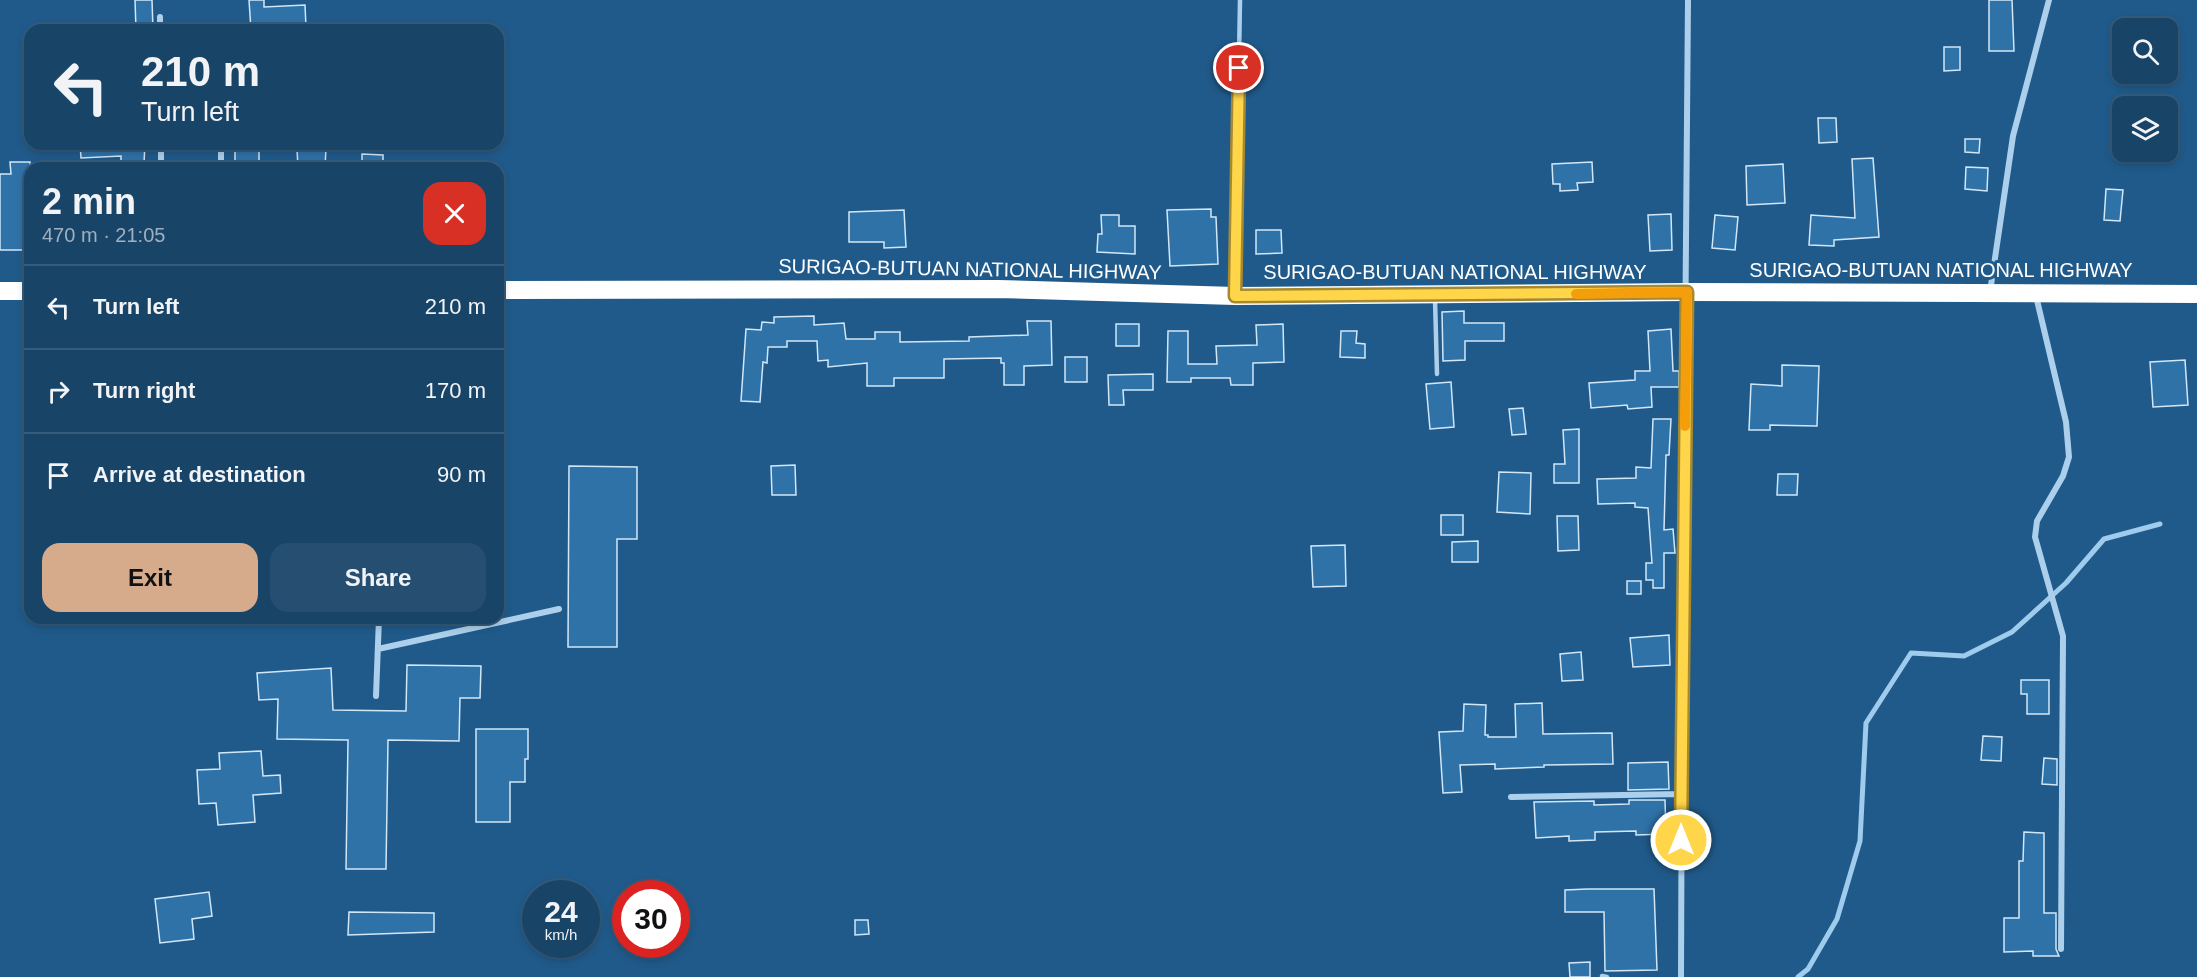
<!DOCTYPE html>
<html lang="en">
<head>
<meta charset="utf-8">
<style>
	body { margin:0; font-family:Arial,sans-serif; background:#254e71; color:#f1f3f6; height:100vh; display:flex; flex-direction:column; font-size:22px; white-space:nowrap }
	* { box-sizing:border-box; margin:0 }
	p { font-size:20px; color:#9fb0c0 }
	.icon { flex:none; width:33px; height:33px; fill:none; stroke:currentColor; stroke-width:2; stroke-linecap:round; stroke-linejoin:round }
	.map { position:relative; flex:1; overflow:hidden }
	.side { position:absolute; left:24px; top:162px; width:480px; height:462px; display:flex; flex-direction:column; background:#184468; border-radius:18px; box-shadow:0 3px 9px #0003,0 0 0 2px #365c7c }
	.side>* { flex:none }
	.banner { position:absolute; left:24px; top:24px; width:480px; height:126px; border-radius:18px; box-shadow:0 3px 9px #0003,0 0 0 2px #365c7c; background:#184468; color:#f1f3f6; overflow:hidden }
	.controls { position:absolute; left:2112px; top:18px; display:grid; gap:12px }
	.controls a { display:grid; place-items:center; width:66px; height:66px; border-radius:12px; background:#184468; box-shadow:0 3px 9px #0003,0 0 0 2px #365c7c; font-size:30px }
	.speed { position:absolute; left:522px; top:880px; display:flex; gap:12px; font-size:30px; font-weight:700; text-align:center }
	.speed>* { display:grid; place-content:center; width:78px; height:78px; border-radius:50%; background:#184468; box-shadow:0 3px 9px #0003,0 0 0 2px #365c7c; line-height:1 }
	.speed small { font-size:15px; font-weight:400 }
	.speed .limit { border:9px solid #d22; background:#fff; color:#111 }
	.pin { position:absolute; display:grid; place-items:center; width:51px; height:51px; color:#fff; margin:-26px; border:3px solid #fff; border-radius:50%; box-shadow:0 2px 6px #0007 }
	.me { position:absolute; width:66px; margin:-33px; rotate:0deg; stroke-linejoin:round; filter:drop-shadow(0 0 4px #0008) }
	.turn { display:flex; align-items:center; gap:21px; height:126px; padding:0 18px; font-size:27px }
	.turn .icon { width:78px; height:78px; stroke-width:2.5 }
	.turn b { display:block; font-size:42px; line-height:51px }
	.round { display:grid; place-items:center; flex:none; width:63px; height:63px; border-radius:18px; background:#254e71 }
	.summary { display:flex; align-items:center; justify-content:space-between; height:102px; padding:0 18px }
	h1 { font-size:36px; font-weight:800; line-height:45px }
	.action { display:flex; gap:12px; margin-top:auto; padding:12px 18px }
	.action a { flex:1; height:69px; border-radius:18px; background:#d6ab8b; color:#111; font-size:24px; font-weight:800; line-height:69px; text-align:center }
	.action a+a { background:#254e71; color:#f1f3f6 }
	ul { padding:0; list-style:none }
	li { display:flex; align-items:center; gap:18px; height:84px; padding:0 18px; border-top:2px solid #365c7c }
	li div { flex:1 }
	li b { display:block; font-size:22px }
	li em { font-style:normal }
	.map>svg:first-child { display:block }
</style>
</head>
<body>
<div class="map">
<svg width="2197" height="977" viewBox="0 0 2197 977">
	<rect width="100%" height="100%" fill="#205a8a"/>
	<g fill="none" stroke-linecap="round" stroke-linejoin="round">
		<path stroke="#9fcced" stroke-width="5" d="M1798 977 1808 969 1837 919 1860 841 1866 723 1911 653 1964 656 2012 632 2066 583 2104 539 2160 524"/>
	</g>
	<path fill="#2f72a8" stroke="#d1e7f8" stroke-width="1.5" d="M135 0H152L153 30H136Z
		M249 0H264V7L305 5 306 27 251 30Z
		M1989 0H2012L2014 51H1989Z
		M1944 47H1960V70L1944 71Z
		M1818 118H1836L1837 142 1819 143Z
		M1965 139H1980L1979 153 1965 152Z
		M80 144H145L144 163 121 162V156L81 158Z
		M235 144H259V168H235Z
		M326 148 325 168H298L297 149Z
		M362 154 383 155V168H362Z
		M1873 158 1879 237 1834 240V246L1809 245 1811 215 1855 218 1852 159Z
		M10 162H30V250H0V174H11Z
		M1592 162 1593 182 1577 183 1578 190 1560 191V184H1553L1552 164Z
		M1783 164 1785 203 1747 205 1746 166Z
		M1966 167 1988 168 1987 191 1965 189Z
		M2106 189 2123 190 2120 221 2104 220Z
		M1211 209V217H1216L1218 264 1170 266 1167 210Z
		M904 210 906 247 884 248V242H849V212Z
		M1671 214 1672 250 1650 251 1648 215Z
		M1101 215H1119V226H1135V254L1097 252 1098 234H1102Z
		M1715 215 1738 217 1735 250 1712 248Z
		M1256 230H1281L1282 253 1256 254Z
		M1464 311V323H1504V341H1465V360L1443 361 1442 312Z
		M814 316V325L844 323 846 339H875V332H900V342L969 341V337L1028 335 1027 321H1051L1052 365 1024 366V385H1004V363H1001V358L944 359V378H894V386H867V363L828 367V360L818 361 817 341H787V347H768L767 363 763 362 760 402 741 401 746 329 761 330 762 322 774 323V317Z
		M1116 324H1139V346H1116Z
		M1283 324 1284 362 1253 363V385H1231L1230 378H1191V382H1167L1168 331H1188V364H1217L1216 346 1257 345 1256 325Z
		M1671 329 1673 371H1679V387H1651L1652 407 1628 409 1627 405 1591 408 1589 383 1635 380V371H1650L1648 331Z
		M1341 331H1357L1356 343 1365 344V358L1340 357Z
		M1065 357H1087V382H1065Z
		M2185 360 2188 405 2153 407 2150 362Z
		M1782 365 1819 366 1817 426 1770 425V430H1749L1751 384 1782 386Z
		M1153 374V390H1123L1124 405H1109L1108 375Z
		M1451 382 1454 427 1430 429 1426 384Z
		M1523 408 1526 434 1512 435 1509 409Z
		M1653 419H1671L1669 455H1666L1664 530 1673 529 1675 553H1664V588H1653V580H1646V563H1652L1648 508 1635 507V503L1598 504 1597 479 1636 478V467L1651 468Z
		M1579 429V483H1554V464H1565L1563 430Z
		M795 465 796 495H772L771 466Z
		M569 466 637 467V539H617V647H568Z
		M1499 472 1531 473 1530 514 1497 512Z
		M1778 474H1798L1797 495H1777Z
		M1441 515H1463V535H1441Z
		M1557 516H1578L1579 550 1558 551Z
		M1478 541V562H1452V542Z
		M1345 545 1346 586 1313 587 1311 546Z
		M1627 581H1641V594H1627Z
		M1669 635 1670 665 1633 667 1630 638Z
		M1581 652 1583 680 1562 681 1560 654Z
		M407 665 481 666 480 698H460L459 741 388 740 386 869H346L348 740 277 739 278 699 259 700 257 673 331 668 333 710 406 711Z
		M2021 680H2049V714H2027V694H2021Z
		M1542 703 1543 734 1612 733 1613 764 1544 765V767L1495 769V764L1460 765 1462 792 1443 793 1439 732 1463 731 1464 704 1486 705 1485 735H1488V737H1516L1515 704Z
		M476 729H528V759H525V782H510V822H476Z
		M1983 736 2002 737 2001 761 1981 760Z
		M261 751 263 776 280 775 281 793 253 795 255 822 218 825 216 803 199 804 197 770 220 769 219 753Z
		M2044 758 2057 759V785L2042 784Z
		M1668 762 1669 789 1628 790V763Z
		M1629 800H1665L1666 834 1636 835V831L1595 832V840L1569 841V836L1536 838 1534 802 1594 801V805L1629 804Z
		M2024 832 2044 833V913H2056V949L2059 956H2033V951L2004 952V918H2019V861H2023Z
		M1588 889H1654L1657 970 1605 971 1604 912H1565V890Z
		M209 892 212 916 192 919 194 939 160 943 155 899Z
		M349 912 434 913V932L348 935Z
		M855 920H868L869 934 855 935Z
		M1590 962V977H1570L1569 963Z"/>
	<g fill="none" stroke-linecap="round" stroke-linejoin="round">
		<path stroke="#acd0eb" stroke-width="4.5" d="M1235 293 1240 0
			M1435 299 1437 374
			M1602 976 1607 977"/>
		<path stroke="#acd0eb" stroke-width="6" d="M160 17V30
			M161 144V168
			M221 168V144
			M1990 292 2013 136 2049 0
			M2036 296 2066 422 2069 457 2063 476 2037 521 2035 537 2063 636 2061 949
			M378 649 559 609
			M376 696 379 618
			M1511 797 1681 794
			M1681 977 1682 717 1688 0"/>
		<path stroke="#fff" stroke-width="18" d="M498 290 998 289 1235 296 1687 292 2197 294
			M0 291H30"/>
	</g>
	<g fill="none" stroke-linecap="round" stroke-linejoin="round">
		<g stroke="#a68a30" stroke-width="15">
			<path id="route" d="M1239 68 1235 296 1687 292 1681 840"/>
		</g>
		<use href="#route" stroke="#ffd54a" stroke-width="10"/>
		<path stroke="#f59e0b" stroke-width="10" d="M1576 294 1687 292 1685 426"/>
	</g>
	<g text-anchor="middle" stroke-width="6" stroke-linejoin="round" paint-order="stroke">
		<g font-size="20" fill="#fff" stroke="#205a8a">
			<text transform="translate(970 269) rotate(1)" y="7">SURIGAO-BUTUAN NATIONAL HIGHWAY</text>
			<text x="1941" y="277">SURIGAO-BUTUAN NATIONAL HIGHWAY</text>
			<text x="1455" y="279">SURIGAO-BUTUAN NATIONAL HIGHWAY</text>
		</g>
	</g>
</svg>
<div class="controls">
<a><svg class="icon" aria-label="search" viewBox="0 0 24 24"><circle cx="10" cy="10" r="6"/><path d="M15 15l6 6"/></svg></a>
<a><svg class="icon" aria-label="layers" viewBox="0 0 24 24"><path d="M12 4l9 5-9 5-9-5zM3 14l9 5 9-5"/></svg></a>
</div>
<div class="speed"><div>24<small>km/h</small></div><div class="limit">30</div></div>
<div class="pin" style="left:1239px;top:68px;background:#d93025"><svg class="icon" aria-label="arrive" viewBox="0 0 24 24"><path d="M6 21V4h12l-3 4 3 4H6"/></svg></div>
<svg class="me" style="left:1681px;top:840px" viewBox="-20 -20 40 40"><circle r="17" fill="#ffd54a" stroke="#fff" stroke-width="3"/><path d="M0-11L8 9 0 5-8 9z" fill="#fff"/></svg>
<div class="banner">
<div class="turn"><svg class="icon" aria-label="left" viewBox="0 0 24 24"><path d="M17 20v-9H6M10 6l-5 5 5 5"/></svg><div><b>210 m</b>Turn left</div></div>
</div>
<section class="side">
<div class="summary"><div><h1>2 min</h1><p>470 m · 21:05</p></div><a class="round" style="background:#d93025;color:#fff"><svg class="icon" aria-label="close" viewBox="0 0 24 24"><path d="M6 6l12 12M18 6L6 18"/></svg></a></div>
<ul>
<li><svg class="icon" aria-label="left" viewBox="0 0 24 24"><path d="M17 20v-9H6M10 6l-5 5 5 5"/></svg><div><b>Turn left</b></div><em>210 m</em></li>
<li><svg class="icon" aria-label="right" viewBox="0 0 24 24"><path d="M7 20v-9h11M14 6l5 5-5 5"/></svg><div><b>Turn right</b></div><em>170 m</em></li>
<li><svg class="icon" aria-label="arrive" viewBox="0 0 24 24"><path d="M6 21V4h12l-3 4 3 4H6"/></svg><div><b>Arrive at destination</b></div><em>90 m</em></li>
</ul>
<div class="action"><a>Exit</a><a>Share</a></div>
</section>
</div>
</body>
</html>
